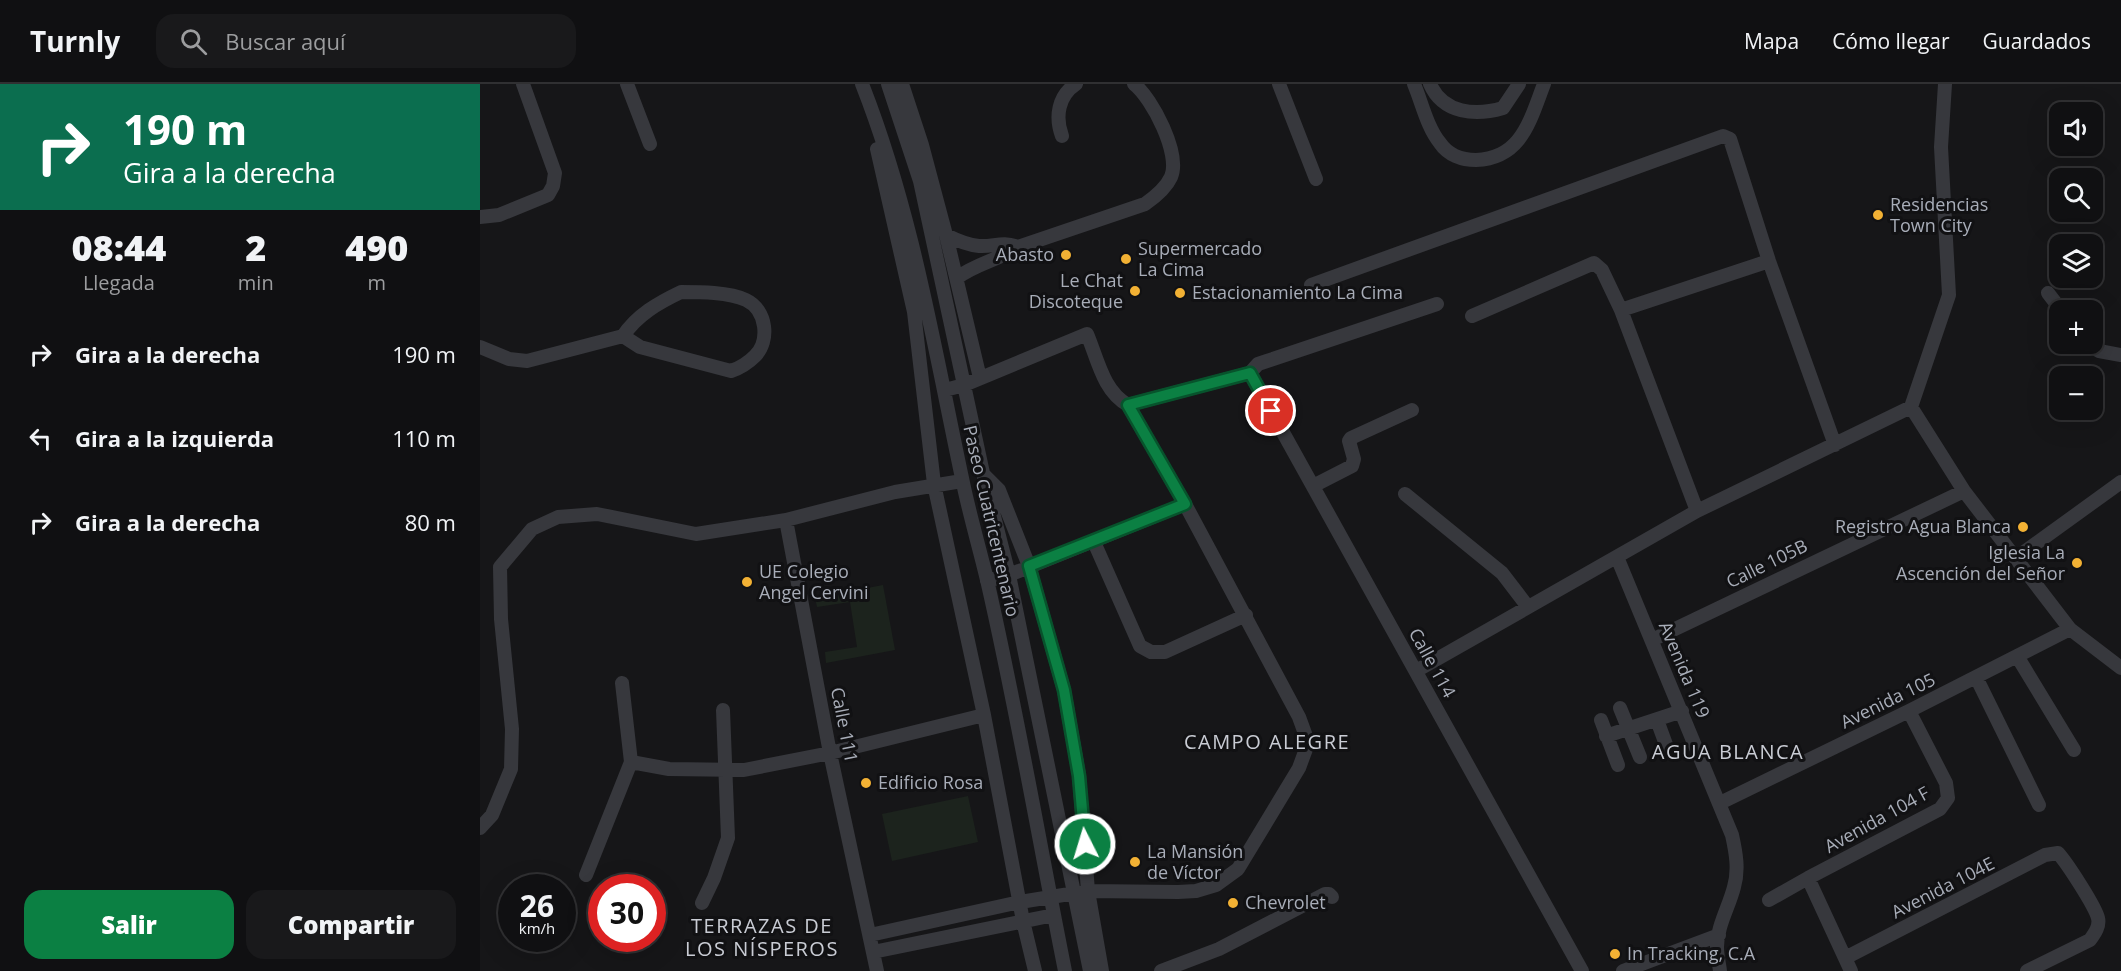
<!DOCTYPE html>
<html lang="es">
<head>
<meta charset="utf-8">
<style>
	body { margin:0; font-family:"Open Sans",sans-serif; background:#19191b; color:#f1f3f6; height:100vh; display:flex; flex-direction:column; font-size:22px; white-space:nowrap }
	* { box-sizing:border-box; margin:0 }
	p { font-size:20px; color:#9c9d9f }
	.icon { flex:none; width:33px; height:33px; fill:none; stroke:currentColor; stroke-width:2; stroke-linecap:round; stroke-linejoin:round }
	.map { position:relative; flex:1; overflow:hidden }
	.panel { display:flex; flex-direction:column; background:#101012; width:480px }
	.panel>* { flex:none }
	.top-card { background:#0b6e4f; color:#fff; overflow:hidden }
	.tools { position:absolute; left:1569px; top:18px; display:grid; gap:12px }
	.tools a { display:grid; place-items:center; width:54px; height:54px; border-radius:12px; background:#101012; box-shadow:0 6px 24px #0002,0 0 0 2px #303032; font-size:30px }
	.speed { position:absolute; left:18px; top:790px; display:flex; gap:12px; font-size:30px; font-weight:700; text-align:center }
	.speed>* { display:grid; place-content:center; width:78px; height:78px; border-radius:50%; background:#101012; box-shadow:0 6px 24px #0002,0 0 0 2px #303032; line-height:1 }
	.speed small { font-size:15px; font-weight:400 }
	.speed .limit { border:9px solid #d22; background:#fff; color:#111 }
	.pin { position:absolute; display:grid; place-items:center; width:51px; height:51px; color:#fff; margin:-26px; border:3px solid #fff; border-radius:50%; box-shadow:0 2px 6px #0007 }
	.me { position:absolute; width:66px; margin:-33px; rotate:355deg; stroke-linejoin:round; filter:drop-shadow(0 0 4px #0008) }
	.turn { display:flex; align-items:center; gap:21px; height:126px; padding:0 24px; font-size:27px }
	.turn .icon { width:78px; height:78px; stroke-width:2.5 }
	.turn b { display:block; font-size:42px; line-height:51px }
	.eta { display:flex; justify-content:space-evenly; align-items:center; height:102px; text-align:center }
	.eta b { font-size:36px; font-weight:800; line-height:42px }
	.cta { display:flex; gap:12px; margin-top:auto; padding:12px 24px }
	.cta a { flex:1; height:69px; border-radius:18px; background:#0b8043; color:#fff; font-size:24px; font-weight:800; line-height:69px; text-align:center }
	.cta a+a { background:#19191b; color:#f1f3f6 }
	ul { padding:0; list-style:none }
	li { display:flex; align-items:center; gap:18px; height:84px; padding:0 24px }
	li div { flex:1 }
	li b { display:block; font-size:22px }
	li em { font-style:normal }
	header { display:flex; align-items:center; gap:36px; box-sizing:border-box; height:84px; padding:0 30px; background:#101012; border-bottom:2px solid #303032 }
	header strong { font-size:28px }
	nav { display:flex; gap:33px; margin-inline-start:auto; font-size:21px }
	.search { width:420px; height:54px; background:#19191b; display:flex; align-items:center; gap:15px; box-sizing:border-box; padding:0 21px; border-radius:18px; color:#9c9d9f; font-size:22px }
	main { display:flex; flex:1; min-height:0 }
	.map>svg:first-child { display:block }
</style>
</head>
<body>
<header>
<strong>Turnly</strong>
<div class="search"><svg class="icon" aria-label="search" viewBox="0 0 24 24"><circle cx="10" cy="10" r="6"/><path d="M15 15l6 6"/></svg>Buscar aquí</div>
<nav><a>Mapa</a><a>Cómo llegar</a><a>Guardados</a></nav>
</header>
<main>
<section class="panel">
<div class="top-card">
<div class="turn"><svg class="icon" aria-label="right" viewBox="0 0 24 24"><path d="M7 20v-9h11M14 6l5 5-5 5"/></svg><div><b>190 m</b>Gira a la derecha</div></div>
</div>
<div class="eta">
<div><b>08:44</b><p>Llegada</p></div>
<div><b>2</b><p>min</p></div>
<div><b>490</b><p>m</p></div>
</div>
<ul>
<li><svg class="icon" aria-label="right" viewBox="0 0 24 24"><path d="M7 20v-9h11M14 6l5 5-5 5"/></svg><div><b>Gira a la derecha</b></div><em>190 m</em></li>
<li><svg class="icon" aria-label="left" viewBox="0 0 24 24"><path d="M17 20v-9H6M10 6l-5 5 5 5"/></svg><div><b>Gira a la izquierda</b></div><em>110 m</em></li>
<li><svg class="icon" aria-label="right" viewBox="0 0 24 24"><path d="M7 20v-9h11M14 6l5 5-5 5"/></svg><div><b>Gira a la derecha</b></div><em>80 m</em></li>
</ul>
<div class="cta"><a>Salir</a><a>Compartir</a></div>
</section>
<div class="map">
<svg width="1641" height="887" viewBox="0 0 1641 887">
	<rect width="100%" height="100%" fill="#161618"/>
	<path fill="#1c231d" d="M403 501 415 566 346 579 345 568 377 563 370 518 337 523 335 514Z
		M488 712 498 758 412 777 402 730Z"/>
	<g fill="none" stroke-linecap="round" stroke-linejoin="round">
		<path stroke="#37383d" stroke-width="14" d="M147 0 170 60
			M382 0C432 127 454 262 482 394 489 429 499 462 507 496 537 626 559 757 585 887
			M408 0 440 97 503 389 529 491 610 887
			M422 0 442 61 466 151 500 294
			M799 0 836 95
			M934 0C942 19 947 43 960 59 968 71 982 76 996 76 1042 74 1050 36 1064 0
			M950 0C963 30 996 32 1023 24L1039 0
			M1465 0 1461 63 1469 211 1431 323 1484 407 1590 545 1641 584
			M582 52C575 33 578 12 596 0
			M397 65 434 228 454 400 504 631 543 837 555 887
			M0 133 19 131 68 111 73 102 75 89 43 0
			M466 151C476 156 487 161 499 162 514 163 522 157 538 163
			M477 194C495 180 519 176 538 163L665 120C675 113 686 104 691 93 701 70 672 14 654 0
			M831 201 1243 52 1250 55 1289 177 1355 361
			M201 208C220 208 249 208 266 216 287 226 290 257 275 272 268 279 260 284 251 287L160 263 143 252C157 231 178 219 201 208Z
			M1568 209 1581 226
			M992 232 1114 179 1122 186 1141 226
			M1609 260 1619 267 1641 271
			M0 263 29 275 47 277 143 252
			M770 289 1102 887
			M465 306 484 301 607 250C618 276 623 307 648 321
			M504 391 519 406 549 482 584 606 599 691 608 807 622 887
			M833 402 872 382 874 375 869 357 871 354 932 326
			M925 410 1022 489 1048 523
			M1217 427 1141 226 1289 177
			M306 436 350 669 397 887
			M614 458 660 562 671 568H685L766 531
			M1137 473 1252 751C1256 769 1259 786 1254 803 1249 823 1237 842 1237 863 1237 871 1239 879 1240 887
			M1536 474 1641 398
			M507 497 529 491 705 420
			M1172 556 1484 407
			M1537 572 1594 666
			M936 587 1217 427 1431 323
			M1496 593 1559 721
			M1140 624 1160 673
			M1121 636 1138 681
			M1177 636 1188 666
			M1126 652 1202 627
			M151 678 189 685 264 686 350 669 504 631
			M1240 719 1429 627 1590 545
			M0 744 12 731 31 685 32 645 21 535 20 483 52 445 78 433 117 430 216 450 306 436 415 408 482 397
			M106 791 151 678 142 599
			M1328 794 1371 887
			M1289 816 1328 794 1460 725 1468 714 1466 699 1429 627
			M222 819 234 794 248 754 243 626
			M390 851 540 818 608 807 698 808 716 807 736 801 758 785 819 684 826 665 827 655 819 633 705 420 648 321 770 289 778 280 787 277 957 220
			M393 868 574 831
			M1365 874 1565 771 1578 769C1587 779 1615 822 1618 834 1620 842 1615 849 1610 856L1547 887
			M681 887 739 865 845 810H849L852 813
			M1143 887 1239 851"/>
	</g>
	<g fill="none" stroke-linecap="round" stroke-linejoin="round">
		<g stroke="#07532c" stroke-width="15">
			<path id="route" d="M605 760 599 692 584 606 549 482 705 420 648 321 770 289 791 327"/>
		</g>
		<use href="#route" stroke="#0b8043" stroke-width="10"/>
	</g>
	<g fill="#f2b134" stroke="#111113" stroke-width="2">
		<circle cx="1398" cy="131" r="6"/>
		<circle cx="586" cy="171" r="6"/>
		<circle cx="646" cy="175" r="6"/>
		<circle cx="655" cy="207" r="6"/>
		<circle cx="700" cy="209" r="6"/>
		<circle cx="1543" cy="443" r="6"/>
		<circle cx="1597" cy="479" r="6"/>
		<circle cx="267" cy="498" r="6"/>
		<circle cx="386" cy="699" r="6"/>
		<circle cx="655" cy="778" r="6"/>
		<circle cx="753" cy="819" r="6"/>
		<circle cx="1135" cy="870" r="6"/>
	</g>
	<g text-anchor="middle" stroke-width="6" stroke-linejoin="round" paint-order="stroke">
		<g font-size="18" fill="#a8adb8" stroke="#111113" text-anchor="start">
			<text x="1410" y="127">Residencias<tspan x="1410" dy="21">Town City</tspan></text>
			<text x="658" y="171">Supermercado<tspan x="658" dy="21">La Cima</tspan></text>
			<text x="574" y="177" text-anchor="end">Abasto</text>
			<text x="643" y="203" text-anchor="end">Le Chat<tspan x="643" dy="21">Discoteque</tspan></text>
			<text x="712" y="215">Estacionamiento La Cima</text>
			<text x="1531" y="449" text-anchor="end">Registro Agua Blanca</text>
			<text x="1585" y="475" text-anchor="end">Iglesia La<tspan x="1585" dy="21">Ascención del Señor</tspan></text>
			<text x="279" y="494">UE Colegio<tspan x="279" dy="21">Angel Cervini</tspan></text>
			<text x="398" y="705">Edificio Rosa</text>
			<text x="667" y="774">La Mansión<tspan x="667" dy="21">de Víctor</tspan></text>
			<text x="765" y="825">Chevrolet</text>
			<text x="1147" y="876">In Tracking, C.A</text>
		</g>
		<g font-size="18" fill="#a8adb8" stroke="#111113">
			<text transform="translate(511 437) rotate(77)" y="6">Paseo Cuatricentenario</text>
			<text transform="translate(1287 480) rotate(-26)" y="6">Calle 105B</text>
			<text transform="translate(952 579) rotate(61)" y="6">Calle 114</text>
			<text transform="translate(1204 586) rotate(67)" y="6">Avenida 119</text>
			<text transform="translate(1408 617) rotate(-26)" y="6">Avenida 105</text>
			<text transform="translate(364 641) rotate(79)" y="6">Calle 111</text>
			<text transform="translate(1397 736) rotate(-29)" y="6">Avenida 104 F</text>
			<text transform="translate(1463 804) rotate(-27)" y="6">Avenida 104E</text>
		</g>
		<g font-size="20" letter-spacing="1.5" fill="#c9ccd4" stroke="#111113">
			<text x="787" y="665">CAMPO ALEGRE</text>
			<text x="1248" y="675">AGUA BLANCA</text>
			<text x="282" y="849">TERRAZAS DE<tspan x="282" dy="23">LOS NÍSPEROS</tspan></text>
		</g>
	</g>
</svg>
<div class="tools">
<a><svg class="icon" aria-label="sound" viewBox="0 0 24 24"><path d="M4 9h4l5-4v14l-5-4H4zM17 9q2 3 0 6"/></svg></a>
<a><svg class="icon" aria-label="search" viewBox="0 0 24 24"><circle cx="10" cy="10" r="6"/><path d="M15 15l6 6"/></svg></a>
<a><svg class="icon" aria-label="layers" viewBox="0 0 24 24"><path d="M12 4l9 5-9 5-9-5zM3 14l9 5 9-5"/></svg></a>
<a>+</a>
<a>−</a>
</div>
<div class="speed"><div>26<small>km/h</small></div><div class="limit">30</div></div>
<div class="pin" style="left:791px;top:327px;background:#d93025"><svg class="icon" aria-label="arrive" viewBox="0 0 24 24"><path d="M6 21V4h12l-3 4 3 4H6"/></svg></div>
<svg class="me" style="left:605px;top:760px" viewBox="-20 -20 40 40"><circle r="17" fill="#0b8043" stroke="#fff" stroke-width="3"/><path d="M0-11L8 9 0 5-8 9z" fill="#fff"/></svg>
</div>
</main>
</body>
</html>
